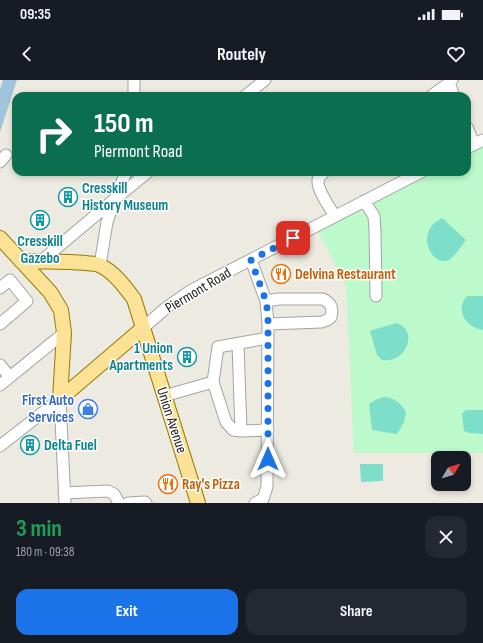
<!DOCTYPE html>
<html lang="en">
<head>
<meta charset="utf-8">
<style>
	body { margin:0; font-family:"Sofia Sans Condensed",sans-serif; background:#242831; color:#f1f3f6; height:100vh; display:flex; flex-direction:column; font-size:15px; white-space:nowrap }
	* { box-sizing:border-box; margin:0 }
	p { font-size:13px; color:#9ea1a6 }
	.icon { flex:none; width:22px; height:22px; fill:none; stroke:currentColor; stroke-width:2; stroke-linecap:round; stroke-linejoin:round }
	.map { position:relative; height:423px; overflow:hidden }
	.sheet { display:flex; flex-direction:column; background:#171b24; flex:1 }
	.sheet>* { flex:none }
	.hud { position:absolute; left:12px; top:12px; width:459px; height:84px; border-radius:12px; box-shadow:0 2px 6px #0003; background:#0b6e4f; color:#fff; overflow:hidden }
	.needle { width:26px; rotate:52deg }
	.tools { position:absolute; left:431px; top:371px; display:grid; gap:8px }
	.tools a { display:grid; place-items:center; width:40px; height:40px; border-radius:8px; background:#171b24; box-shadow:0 2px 6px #0003; font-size:20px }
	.pin { position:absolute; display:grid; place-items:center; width:34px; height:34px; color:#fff; margin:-17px; border-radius:8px; box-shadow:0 2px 6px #0006 }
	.me { position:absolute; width:44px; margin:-22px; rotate:0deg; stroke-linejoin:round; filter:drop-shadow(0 0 3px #0008) }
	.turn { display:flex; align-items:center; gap:14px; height:84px; padding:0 16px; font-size:18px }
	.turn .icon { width:52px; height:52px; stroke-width:2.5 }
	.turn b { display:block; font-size:28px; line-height:34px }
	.round { display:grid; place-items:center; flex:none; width:42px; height:42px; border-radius:12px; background:#242831 }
	.summary { display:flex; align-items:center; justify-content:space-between; height:68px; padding:0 16px }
	h1 { font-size:24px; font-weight:700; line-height:30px; color:#1e9e55 }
	.button { display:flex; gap:8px; margin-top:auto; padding:8px 16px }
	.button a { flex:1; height:46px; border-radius:12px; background:#1a73e8; color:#fff; font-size:16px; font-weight:700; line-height:46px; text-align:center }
	.button a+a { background:#242831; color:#f1f3f6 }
	.status { display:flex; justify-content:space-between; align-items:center; height:28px; padding:0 20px; background:#171b24; direction:ltr }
	.status svg { height:11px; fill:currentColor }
	header { display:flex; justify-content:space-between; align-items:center; height:52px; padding:0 16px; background:#171b24; font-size:18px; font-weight:700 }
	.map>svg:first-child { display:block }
</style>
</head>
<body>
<div class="status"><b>09:35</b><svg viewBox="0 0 49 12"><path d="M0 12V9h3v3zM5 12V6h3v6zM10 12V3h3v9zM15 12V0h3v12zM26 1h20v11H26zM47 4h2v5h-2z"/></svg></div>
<header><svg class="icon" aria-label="back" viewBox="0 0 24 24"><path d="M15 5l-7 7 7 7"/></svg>Routely<svg class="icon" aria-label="heart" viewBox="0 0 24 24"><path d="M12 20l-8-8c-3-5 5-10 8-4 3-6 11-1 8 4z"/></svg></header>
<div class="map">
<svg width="483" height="423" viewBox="0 0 483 423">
	<rect width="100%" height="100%" fill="#edebe1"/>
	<path fill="#bcf9cb" d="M483 60V373H354L346 206 315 145 421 92H467V69Z"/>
	<path fill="#7ddec9" d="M442 138 466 160C461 166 456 175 450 179 434 190 412 153 442 138Z
		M467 216H483V250C467 248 454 230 467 216Z
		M396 243C419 249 407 284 382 280L377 275 370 251Z
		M383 317C393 317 401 323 406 332L404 342 397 354 372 350 369 324 375 320Z
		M466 330H483V354L470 353 464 351 462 334Z
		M360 384H383V401L361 402Z"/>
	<path fill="#a0c4dc" d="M3 0H17L0 52V9Z"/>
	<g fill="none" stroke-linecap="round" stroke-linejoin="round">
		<g stroke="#a3a3a3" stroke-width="13">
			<path id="minor" d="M452 0 449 3 454 16
				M134 16V0
				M245 16 265 0
				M431 16 449 3
				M467 47 474 64
				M467 68 483 60
				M0 82 6 75
				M324 92C322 94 319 97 318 100 317 110 330 128 335 136
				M364 121 374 136 375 151 376 216
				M251 180 266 221 268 244 267 407 263 419 255 423
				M40 182 115 119 148 92
				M100 185 107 142 115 119 126 92
				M0 208 10 200 27 221 0 244
				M266 221 279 219H323C332 224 333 228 331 237L327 240 322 242 268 244
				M143 248 167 227 190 211 421 92
				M238 264 241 351 268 350
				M0 285 10 297
				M0 305 64 253
				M164 316 213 302
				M60 319 65 423
				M241 351 233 350 226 342 213 302 218 267 268 258
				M0 366 60 319
				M64 413 108 411 114 414 119 423
				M128 423 145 422 146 423"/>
		</g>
		<g stroke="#937c00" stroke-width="16">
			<path id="major" d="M0 158 50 212 61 230 64 253 60 319
				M21 181C43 182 64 181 86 183 91 184 97 183 101 186 114 192 125 207 134 219L198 423
				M60 319 143 248"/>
		</g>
		<use href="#minor" stroke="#fff" stroke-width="11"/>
		<use href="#major" stroke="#fce297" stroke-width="14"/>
	</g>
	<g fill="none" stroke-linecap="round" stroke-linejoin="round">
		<path stroke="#1a73e8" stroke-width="7" stroke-dasharray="0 12.6" d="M268 379V235L266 221 251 180 293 158"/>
	</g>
	<defs>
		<g id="building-ring" transform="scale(1)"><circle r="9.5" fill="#fff" stroke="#0f9aa8" stroke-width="1.5"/><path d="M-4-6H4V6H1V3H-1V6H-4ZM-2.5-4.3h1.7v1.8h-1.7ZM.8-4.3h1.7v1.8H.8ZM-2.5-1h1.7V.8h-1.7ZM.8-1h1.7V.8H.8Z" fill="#0f9aa8"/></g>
		<g id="restaurant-ring" transform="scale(1)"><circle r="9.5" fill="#fff" stroke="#e8710a" stroke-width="1.5"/><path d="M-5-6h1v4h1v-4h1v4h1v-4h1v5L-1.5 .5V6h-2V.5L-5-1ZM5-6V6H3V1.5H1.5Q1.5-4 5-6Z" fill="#e8710a"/></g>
		<g id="shop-ring" transform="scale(1)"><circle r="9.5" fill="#fff" stroke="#3f7fe0" stroke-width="1.5"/><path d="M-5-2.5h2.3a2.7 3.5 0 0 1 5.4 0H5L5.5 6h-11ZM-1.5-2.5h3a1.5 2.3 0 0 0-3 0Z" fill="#3f7fe0"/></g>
	</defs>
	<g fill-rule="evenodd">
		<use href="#building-ring" x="68" y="117"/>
		<use href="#building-ring" x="40" y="140"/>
		<use href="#restaurant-ring" x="281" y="194"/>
		<use href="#building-ring" x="187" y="277"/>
		<use href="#shop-ring" x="88" y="329"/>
		<use href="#building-ring" x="30" y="365"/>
		<use href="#restaurant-ring" x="168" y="404"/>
	</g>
	<g text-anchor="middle" stroke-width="3" stroke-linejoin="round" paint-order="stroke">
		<g font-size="15" font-weight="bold" fill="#0d838f" stroke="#fff" text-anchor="start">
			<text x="82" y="113">Cresskill<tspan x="82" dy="17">History Museum</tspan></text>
			<text x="40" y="166" text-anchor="middle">Cresskill<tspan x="40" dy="17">Gazebo</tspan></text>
			<text x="173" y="273" text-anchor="end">1 Union<tspan x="173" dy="17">Apartments</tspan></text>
			<text x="44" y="370">Delta Fuel</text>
		</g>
		<g font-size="15" font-weight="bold" fill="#c56008" stroke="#fff" text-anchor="start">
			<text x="295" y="199">Delvina Restaurant</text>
			<text x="182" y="409">Ray's Pizza</text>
		</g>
		<g font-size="15" fill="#1c1c1c" stroke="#fff">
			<text transform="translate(198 210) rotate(-31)" y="5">Piermont Road</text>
			<text transform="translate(172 340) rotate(72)" y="5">Union Avenue</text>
		</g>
		<g font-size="15" font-weight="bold" fill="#366cbe" stroke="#fff" text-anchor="end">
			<text x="74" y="325">First Auto<tspan x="74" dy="17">Services</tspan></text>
		</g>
	</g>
</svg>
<div class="tools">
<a><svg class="needle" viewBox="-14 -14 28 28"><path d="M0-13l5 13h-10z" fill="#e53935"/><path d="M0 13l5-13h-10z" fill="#9ea1a6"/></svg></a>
</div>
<div class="pin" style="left:293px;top:158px;background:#d93025"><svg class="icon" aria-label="arrive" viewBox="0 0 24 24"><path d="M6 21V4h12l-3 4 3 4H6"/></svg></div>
<svg class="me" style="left:268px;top:379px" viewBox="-20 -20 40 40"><path d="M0-17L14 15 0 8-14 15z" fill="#1a73e8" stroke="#fff" stroke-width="4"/></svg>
<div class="hud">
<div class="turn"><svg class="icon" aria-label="right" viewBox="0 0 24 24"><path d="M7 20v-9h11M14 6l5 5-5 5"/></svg><div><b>150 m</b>Piermont Road</div></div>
</div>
</div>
<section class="sheet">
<div class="summary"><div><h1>3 min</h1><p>180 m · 09:38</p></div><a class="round"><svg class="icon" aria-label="close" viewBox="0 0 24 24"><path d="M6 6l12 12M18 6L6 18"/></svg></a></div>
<div class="button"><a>Exit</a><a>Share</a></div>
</section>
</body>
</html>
